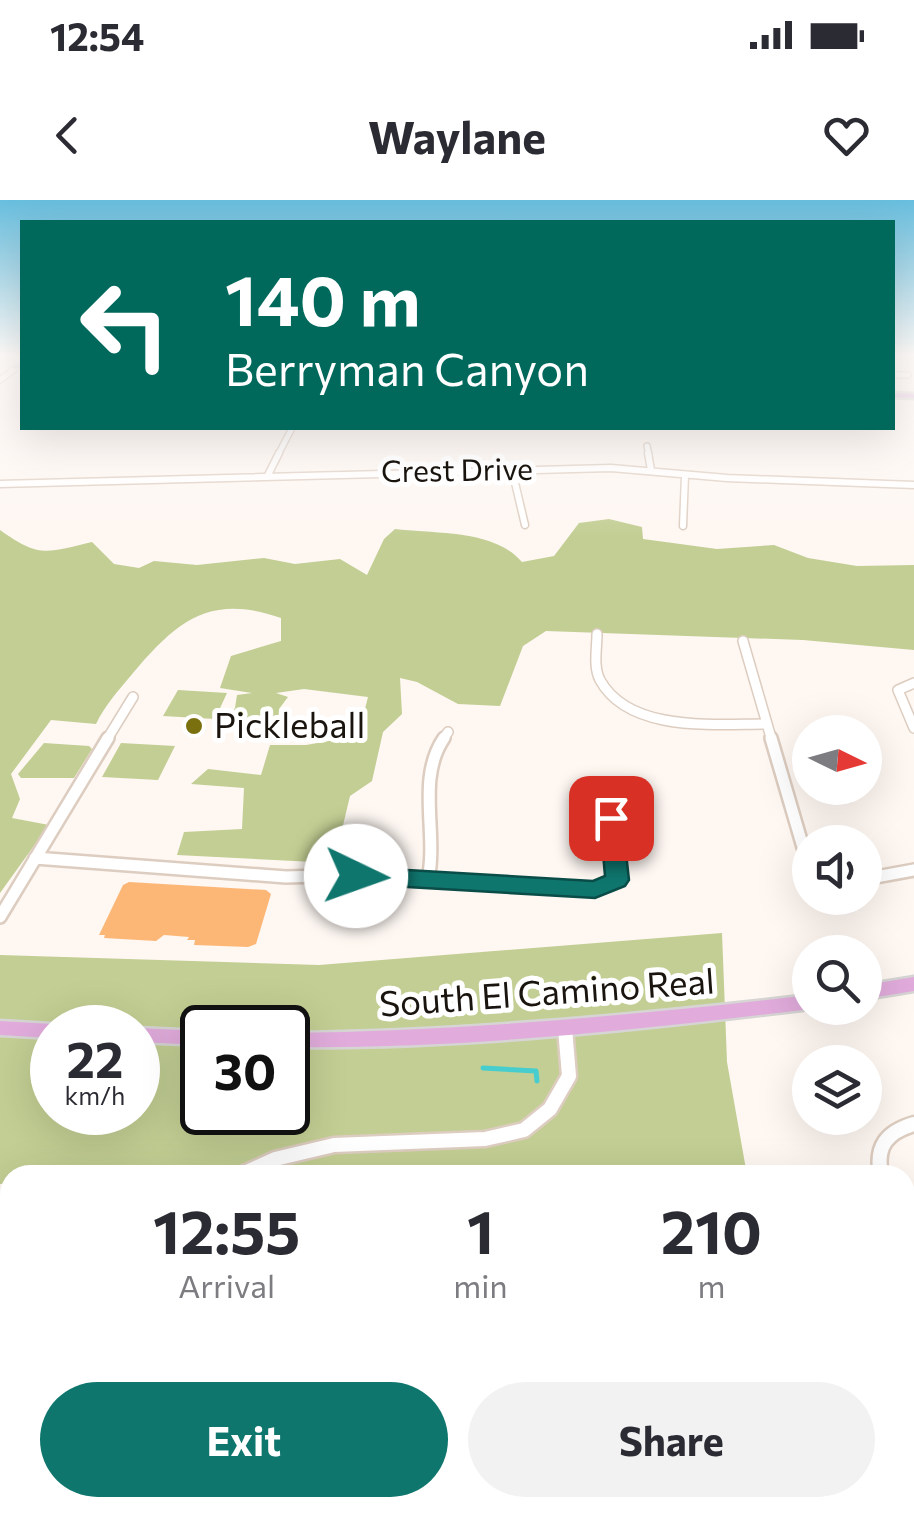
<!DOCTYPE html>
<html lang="en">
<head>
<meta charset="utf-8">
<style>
	body { margin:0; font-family:Commissioner,sans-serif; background:#f2f2f3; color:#2b2b33; height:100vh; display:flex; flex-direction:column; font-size:38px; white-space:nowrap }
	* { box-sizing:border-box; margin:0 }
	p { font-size:32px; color:#7c7c81 }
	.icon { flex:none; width:55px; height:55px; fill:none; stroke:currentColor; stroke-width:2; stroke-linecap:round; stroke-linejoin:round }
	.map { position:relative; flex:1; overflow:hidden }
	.side { position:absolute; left:0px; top:965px; width:915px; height:352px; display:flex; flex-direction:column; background:#fff; border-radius:30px 30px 0 0; box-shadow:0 10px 40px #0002 }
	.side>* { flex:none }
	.hud { position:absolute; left:20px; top:20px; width:875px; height:210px; border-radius:0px; box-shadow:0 10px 40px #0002; background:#00695c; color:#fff; overflow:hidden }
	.needle { width:65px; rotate:95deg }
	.fabs { position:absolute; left:792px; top:515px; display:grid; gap:20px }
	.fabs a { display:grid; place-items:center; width:90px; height:90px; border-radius:50%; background:#fff; box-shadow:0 10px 40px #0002; font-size:50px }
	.speed { position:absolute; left:30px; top:805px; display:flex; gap:20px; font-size:50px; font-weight:700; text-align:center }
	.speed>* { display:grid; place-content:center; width:130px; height:130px; border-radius:50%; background:#fff; box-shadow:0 10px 40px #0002; line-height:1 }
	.speed small { font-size:25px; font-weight:400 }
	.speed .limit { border:5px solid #111; border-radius:15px; background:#fff; color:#111 }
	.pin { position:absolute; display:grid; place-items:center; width:85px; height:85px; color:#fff; margin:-42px; border-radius:20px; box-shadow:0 5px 15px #0006 }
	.me { position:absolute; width:110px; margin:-55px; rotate:93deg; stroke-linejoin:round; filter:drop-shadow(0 0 8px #0008) }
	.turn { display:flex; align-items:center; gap:35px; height:210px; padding:0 40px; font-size:45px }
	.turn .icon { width:130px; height:130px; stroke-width:2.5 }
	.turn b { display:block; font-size:70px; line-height:85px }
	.eta { display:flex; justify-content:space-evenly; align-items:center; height:170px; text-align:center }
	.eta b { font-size:60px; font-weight:700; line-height:70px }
	.action { display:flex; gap:20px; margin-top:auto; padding:20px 40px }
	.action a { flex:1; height:115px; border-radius:60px; background:#0f766e; color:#fff; font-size:40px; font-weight:700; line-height:115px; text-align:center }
	.action a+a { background:#f2f2f3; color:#2b2b33 }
	.status { display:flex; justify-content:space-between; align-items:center; height:70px; padding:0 50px; background:#fff; direction:ltr }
	.status svg { height:28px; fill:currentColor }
	header { display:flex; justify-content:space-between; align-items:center; height:130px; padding:0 40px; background:#fff; font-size:45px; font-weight:700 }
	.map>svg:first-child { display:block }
</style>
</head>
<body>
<div class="status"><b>12:54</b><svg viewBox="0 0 49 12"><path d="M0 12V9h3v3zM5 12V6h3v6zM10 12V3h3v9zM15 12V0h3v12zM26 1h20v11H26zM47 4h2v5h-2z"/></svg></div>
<header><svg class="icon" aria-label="back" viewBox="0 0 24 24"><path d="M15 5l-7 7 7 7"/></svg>Waylane<svg class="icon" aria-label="heart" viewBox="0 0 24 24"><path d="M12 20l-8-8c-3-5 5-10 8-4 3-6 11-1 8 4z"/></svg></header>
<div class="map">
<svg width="914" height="1317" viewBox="0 0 914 1317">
	<rect width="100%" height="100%" fill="#fef7f2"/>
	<path fill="#c2ce93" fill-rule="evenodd" d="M609 319 642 327 643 339 717 349 774 345 808 358 857 366 914 365V450L803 440 546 431 523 446 500 506 458 504 417 482 400 478 402 514 383 532 372 581 350 596 334 663 177 655 184 632 242 629 244 588 191 584 208 569 261 575 270 545H306L358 536 368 497 304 489 276 493 288 497 279 509 278 522 231 523 227 520 235 508 237 495 252 493 220 488 231 456 281 441V418C210 393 177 421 133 473 119 490 105 505 96 524L51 520 11 574 20 599 12 618 49 625 0 693V330C39 358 46 353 92 342L114 364 139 368 154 361 197 365 264 358 295 364 340 359 367 375 384 339 395 329C434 334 494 329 522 362L554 356 579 323Z
		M178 490 227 493 215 519 163 516Z
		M44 543 89 546 92 549 74 578H21L18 574Z
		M121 543 175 546 158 580 102 577Z
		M722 733 727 862 747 975H10V984H0V755L319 765ZM52 828H138V912H52ZM202 828H288V912H202Z"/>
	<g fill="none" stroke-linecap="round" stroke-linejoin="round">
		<path stroke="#48cdce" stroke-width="5" d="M483 868 536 871 537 881"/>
	</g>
	<path fill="#fcb777" d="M129 682 266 690 271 694 256 744 248 747 194 745 195 740H187L189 737 164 735 156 741 104 738 105 735H99L123 685Z"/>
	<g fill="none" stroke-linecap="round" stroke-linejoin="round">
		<g stroke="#ddcdc0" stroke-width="8">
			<path id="minor-far5" d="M892 175H908
				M0 180 16 168
				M647 246 649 255
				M278 255 292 228"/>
		</g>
		<g stroke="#ddcdc0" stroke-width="9">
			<path id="minor-far4" d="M648 253 651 270
				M512 270 525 325
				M268 275 279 253
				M0 284 611 268 727 278 914 285
				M683 326 685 275"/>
		</g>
		<g stroke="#ddcdc0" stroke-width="12">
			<path id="minor-far3" d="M597 434C597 448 593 467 600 480 629 533 716 524 766 524
				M743 441 772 541
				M914 483 898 490 914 528
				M106 541 133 497
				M442 541 448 532"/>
		</g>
		<g stroke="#ddcdc0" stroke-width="16">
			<path id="minor-far2" d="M771 538 810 671
				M35 658 286 677 356 675 595 690 617 680 611 619
				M428 679C438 633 416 579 444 538
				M865 679 914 670
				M0 717 108 538"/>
		</g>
		<g stroke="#ddcdc0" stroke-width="19">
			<path id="minor-far1" d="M240 975 275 959 334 945 485 939 524 930 550 909 569 876 565 828
				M881 975C875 946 887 932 914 924"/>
		</g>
		<g stroke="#ddcdc0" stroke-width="22">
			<path id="minor" d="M905 1056 914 1086
				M0 1174 10 1173
				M687 1308 691 1317
				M48 1317 50 1308"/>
		</g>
		<g stroke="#d6d5d4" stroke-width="5">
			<path id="major" d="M22 162V167L14 169V167Z
				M892 193 914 194V198L892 197Z
				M914 777V791L865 799V785Z
				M810 795V808H814L810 809C637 830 462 849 288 847V833C463 831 636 815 810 795Z
				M0 821 52 824 59 828H52V838L0 835Z
				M138 828 202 831V845L138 842Z"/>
		</g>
		<use href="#minor-far5" stroke="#fff" stroke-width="5"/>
		<use href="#minor-far4" stroke="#fff" stroke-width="6"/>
		<use href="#minor-far3" stroke="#fff" stroke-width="9"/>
		<use href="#minor-far2" stroke="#fff" stroke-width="11"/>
		<use href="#minor-far1" stroke="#fff" stroke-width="14"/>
		<use href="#minor" stroke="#fff" stroke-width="18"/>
		<use href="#major" fill="#e1acdc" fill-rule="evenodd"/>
	</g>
	<linearGradient id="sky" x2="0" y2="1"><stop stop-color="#68bede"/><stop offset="0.46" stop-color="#fffbf9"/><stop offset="1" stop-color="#fffbf9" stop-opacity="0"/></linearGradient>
	<rect width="914" height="338" fill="url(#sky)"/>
	<path fill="#0f766e" stroke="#0a4d48" stroke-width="2.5" d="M611 611 622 618 629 680 625 686 595 698 356 684 344 676 356 667 593 681 605 676 600 618Z"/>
	<circle fill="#7a700f" stroke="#fff" stroke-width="4" cx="194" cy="526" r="10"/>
	<g text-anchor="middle" stroke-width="10" stroke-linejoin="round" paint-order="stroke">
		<g font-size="30" fill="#1a140f" stroke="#fff">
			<text transform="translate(457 271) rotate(-1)" y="10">Crest Drive</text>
		</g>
		<g font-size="35" fill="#1a140f" stroke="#fff" text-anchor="start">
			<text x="214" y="538">Pickleball</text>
		</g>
		<g font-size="35" fill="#1a140f" stroke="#fff">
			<text transform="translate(547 793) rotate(-4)" y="12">South El Camino Real</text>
		</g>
	</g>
</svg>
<div class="fabs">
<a><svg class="needle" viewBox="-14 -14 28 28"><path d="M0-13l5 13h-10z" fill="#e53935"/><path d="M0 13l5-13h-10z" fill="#7c7c81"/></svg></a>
<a><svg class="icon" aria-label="sound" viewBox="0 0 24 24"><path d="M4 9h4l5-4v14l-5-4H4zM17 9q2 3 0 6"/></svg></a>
<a><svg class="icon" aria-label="search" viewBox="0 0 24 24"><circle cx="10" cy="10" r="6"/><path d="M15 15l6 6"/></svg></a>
<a><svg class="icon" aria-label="layers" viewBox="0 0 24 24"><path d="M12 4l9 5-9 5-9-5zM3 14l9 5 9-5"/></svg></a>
</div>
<div class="speed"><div>22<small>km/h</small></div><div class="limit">30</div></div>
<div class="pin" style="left:611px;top:618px;background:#d93025"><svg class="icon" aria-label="arrive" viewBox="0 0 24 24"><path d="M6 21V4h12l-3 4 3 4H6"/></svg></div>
<svg class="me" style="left:356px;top:676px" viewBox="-20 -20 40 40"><circle r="19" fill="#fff"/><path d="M0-13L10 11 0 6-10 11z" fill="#0f766e"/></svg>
<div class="hud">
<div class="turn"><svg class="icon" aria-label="left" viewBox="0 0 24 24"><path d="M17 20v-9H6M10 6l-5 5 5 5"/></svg><div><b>140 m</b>Berryman Canyon</div></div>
</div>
<section class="side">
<div class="eta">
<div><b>12:55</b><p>Arrival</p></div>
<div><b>1</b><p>min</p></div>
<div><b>210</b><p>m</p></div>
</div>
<div class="action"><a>Exit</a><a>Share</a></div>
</section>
</div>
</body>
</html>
